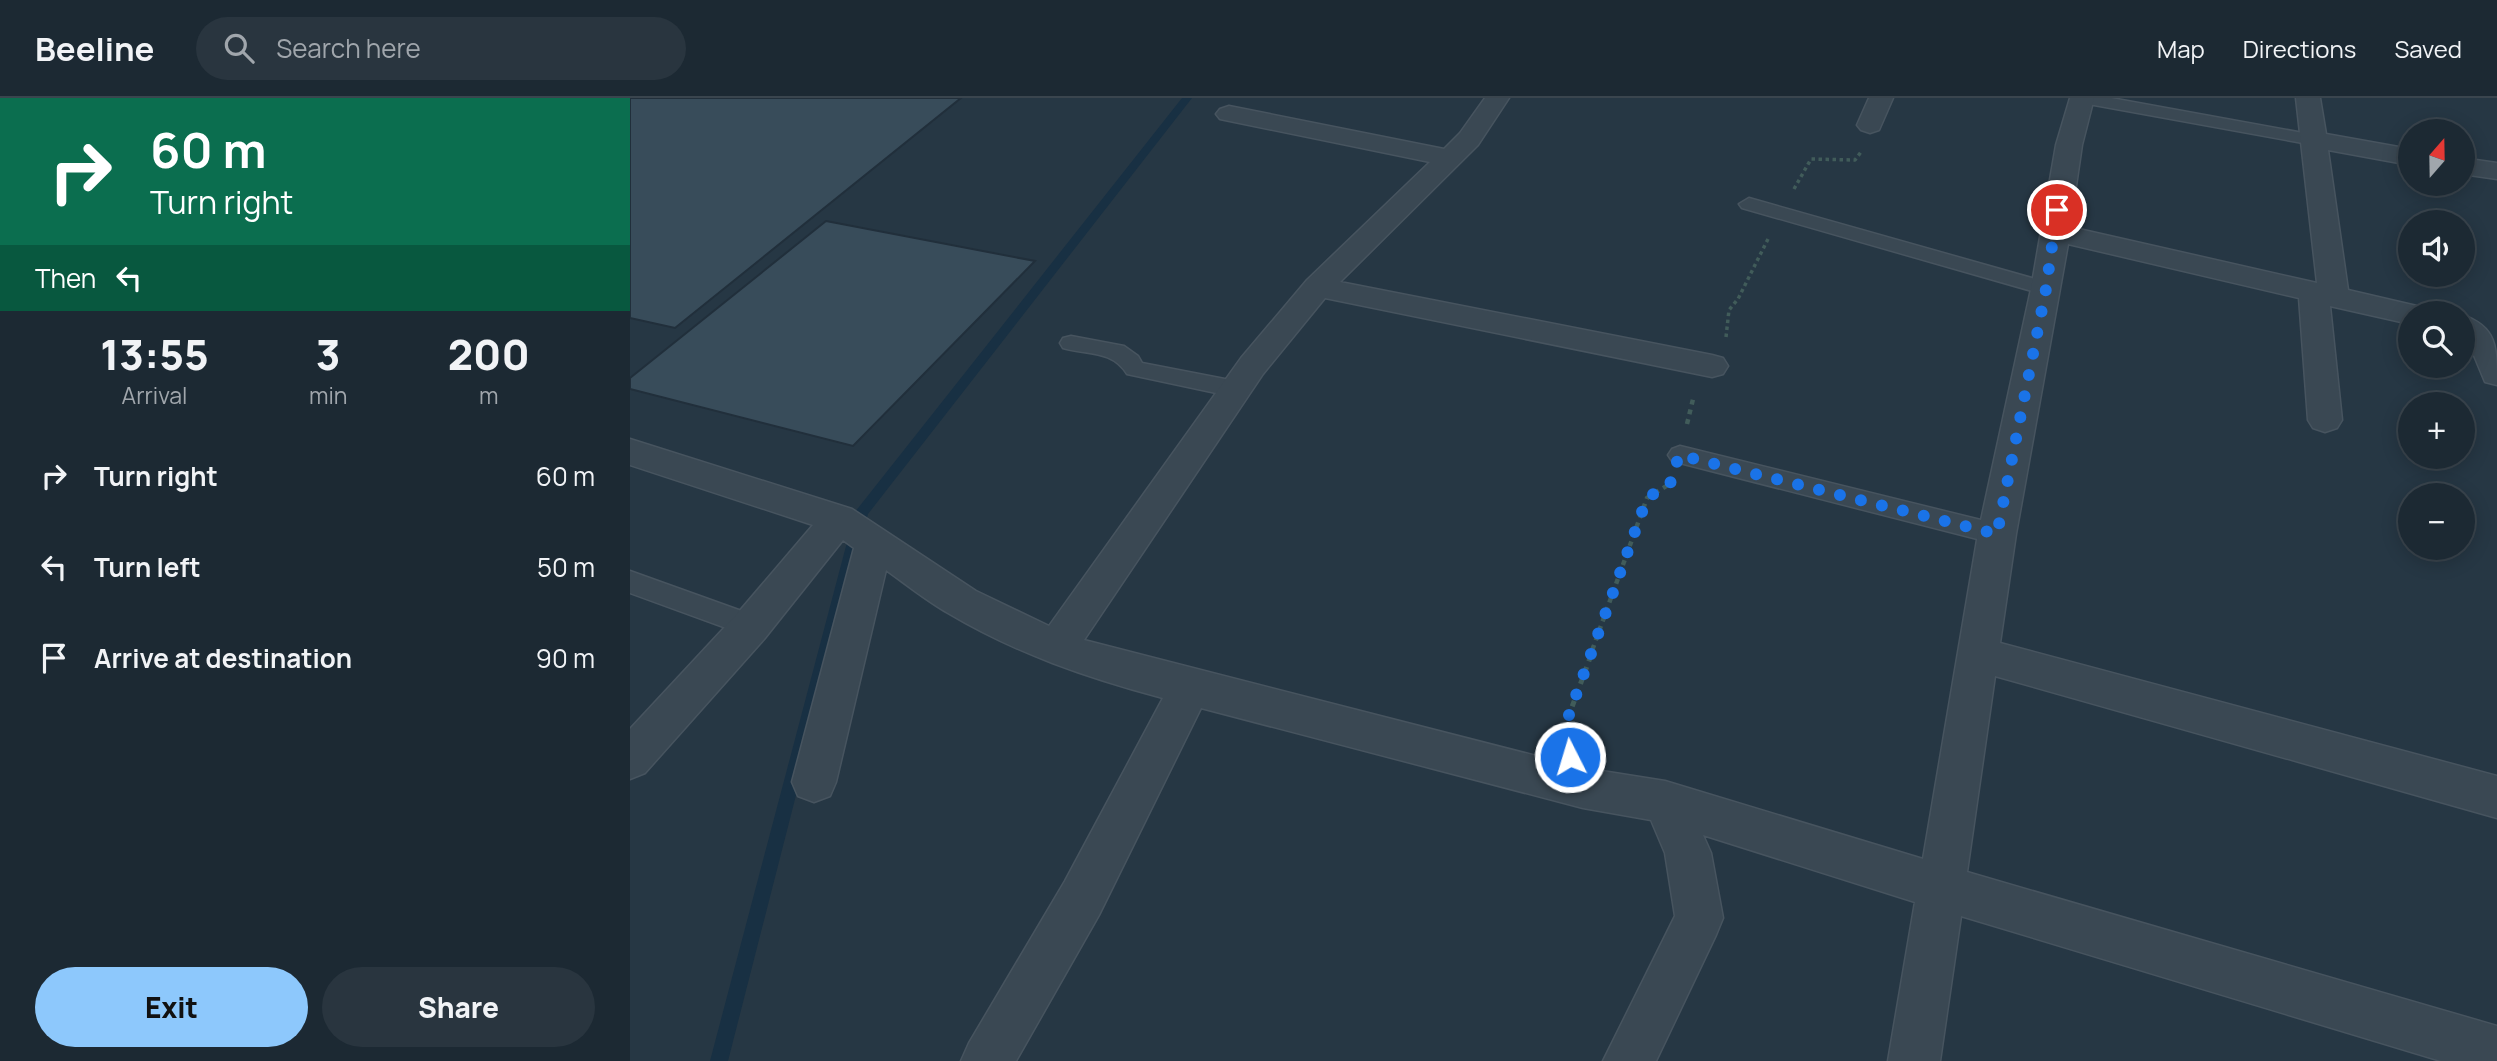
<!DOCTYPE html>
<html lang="en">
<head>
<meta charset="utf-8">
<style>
	body { margin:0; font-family:Manrope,sans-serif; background:#29353f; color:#f1f3f6; height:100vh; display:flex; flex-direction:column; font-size:26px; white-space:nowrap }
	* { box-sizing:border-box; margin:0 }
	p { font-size:23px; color:#a0a6ac }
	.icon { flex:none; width:38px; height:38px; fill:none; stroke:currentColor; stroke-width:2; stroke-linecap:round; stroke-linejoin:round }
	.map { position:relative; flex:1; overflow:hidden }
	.sheet { display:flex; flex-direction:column; background:#1c2933; width:630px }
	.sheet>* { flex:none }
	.banner { background:#0b6e4f; color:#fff; overflow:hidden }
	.needle { width:46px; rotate:20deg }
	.tools { position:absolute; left:1768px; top:21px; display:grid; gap:14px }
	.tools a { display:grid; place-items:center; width:77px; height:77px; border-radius:50%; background:#1c2933; box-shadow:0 4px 18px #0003,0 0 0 2px #3a454e; font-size:35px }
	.pin { position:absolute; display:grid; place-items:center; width:60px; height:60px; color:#fff; margin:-30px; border:4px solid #fff; border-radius:50%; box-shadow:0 2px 7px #0007 }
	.me { position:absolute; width:77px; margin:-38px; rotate:355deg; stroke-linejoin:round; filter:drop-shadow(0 0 5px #0008) }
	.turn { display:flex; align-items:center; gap:24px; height:147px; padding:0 35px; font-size:32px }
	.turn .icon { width:91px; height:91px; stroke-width:2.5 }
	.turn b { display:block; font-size:49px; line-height:60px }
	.then { display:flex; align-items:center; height:66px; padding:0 35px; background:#0003; gap:14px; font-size:26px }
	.eta { display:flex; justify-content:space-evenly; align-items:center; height:119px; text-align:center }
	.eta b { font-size:42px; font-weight:800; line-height:49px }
	.button { display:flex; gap:14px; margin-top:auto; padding:14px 35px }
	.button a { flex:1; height:80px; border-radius:42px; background:#8dc8fc; color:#111; font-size:28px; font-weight:800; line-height:80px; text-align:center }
	.button a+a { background:#29353f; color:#f1f3f6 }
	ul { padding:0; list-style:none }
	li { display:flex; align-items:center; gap:21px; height:91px; padding:0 35px }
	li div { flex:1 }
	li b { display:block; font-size:26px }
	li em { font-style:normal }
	header { display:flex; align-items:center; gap:42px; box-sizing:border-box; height:98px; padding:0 35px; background:#1c2933; border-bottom:2px solid #3a454e }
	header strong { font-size:33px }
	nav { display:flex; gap:38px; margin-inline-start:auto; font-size:24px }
	.search { width:490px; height:63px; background:#29353f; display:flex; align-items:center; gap:18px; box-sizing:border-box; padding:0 24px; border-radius:38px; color:#a0a6ac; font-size:26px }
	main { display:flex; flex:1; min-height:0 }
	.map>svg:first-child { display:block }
</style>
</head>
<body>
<header>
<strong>Beeline</strong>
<div class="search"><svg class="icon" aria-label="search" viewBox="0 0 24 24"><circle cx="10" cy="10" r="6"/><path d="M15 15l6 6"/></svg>Search here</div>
<nav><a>Map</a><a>Directions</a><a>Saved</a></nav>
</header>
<main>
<section class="sheet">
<div class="banner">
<div class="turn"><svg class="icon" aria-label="right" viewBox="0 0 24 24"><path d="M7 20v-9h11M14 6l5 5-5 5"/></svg><div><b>60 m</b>Turn right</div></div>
<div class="then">Then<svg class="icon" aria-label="left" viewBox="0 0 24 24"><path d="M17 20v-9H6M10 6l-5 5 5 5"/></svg></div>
</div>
<div class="eta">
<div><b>13:55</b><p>Arrival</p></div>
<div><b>3</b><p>min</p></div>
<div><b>200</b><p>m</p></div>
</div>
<ul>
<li><svg class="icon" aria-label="right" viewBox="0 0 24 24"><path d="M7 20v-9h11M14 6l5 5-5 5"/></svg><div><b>Turn right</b></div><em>60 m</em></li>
<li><svg class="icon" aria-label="left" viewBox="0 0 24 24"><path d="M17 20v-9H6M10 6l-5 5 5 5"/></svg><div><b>Turn left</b></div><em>50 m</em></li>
<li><svg class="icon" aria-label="arrive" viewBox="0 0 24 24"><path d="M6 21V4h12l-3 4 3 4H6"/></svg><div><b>Arrive at destination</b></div><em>90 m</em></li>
</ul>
<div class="button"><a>Exit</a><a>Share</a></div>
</section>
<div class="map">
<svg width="1867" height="963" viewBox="0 0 1867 963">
	<rect width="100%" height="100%" fill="#263744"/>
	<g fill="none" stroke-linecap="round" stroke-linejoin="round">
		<path fill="#183043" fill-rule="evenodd" d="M552 0H562L238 416 98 963H80L225 414Z"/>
	</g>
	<path fill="#384c5a" stroke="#212f3b" stroke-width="2" d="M0 0H331L45 230 0 220Z
		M196 123 405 163 223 348 0 291V280Z"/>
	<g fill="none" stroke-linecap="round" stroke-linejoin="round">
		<g stroke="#47545f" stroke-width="3">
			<path id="lane" d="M1445 0H1481L1684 37 1693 42 1684 47 1453 5Z
				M1119 100 1423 186 1426 191 1423 196 1416 197 1112 110 1109 106Z
				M441 238 494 248 508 258 512 265 605 283 613 286 616 291 613 296 605 299 497 276C482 252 458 257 433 250L430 245 433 240Z
				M1050 348 1367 426 1376 429 1380 436 1376 443 1367 446 1042 363 1038 357 1042 351Z
				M0 473 131 520 135 528 131 536 121 539 0 495Z"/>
		</g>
		<g stroke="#47545f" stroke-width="3">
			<path id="street" d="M855 0H879L848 47 710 184 1082 257 1093 260 1098 268 1093 276 1082 279 695 200 633 276 454 542 953 670 1035 683 1293 761 1348 436 1401 191 1426 47 1440 0H1464L1452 47 1440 129 1687 185 1666 0H1690L1696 36 1780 51V67L1698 52 1718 192 1791 209 1795 215H1780V226L1700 208 1712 322 1707 330 1695 334 1683 330 1678 322 1669 200 1438 146 1386 436 1370 545 1867 678V720L1365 578 1337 774 1867 928V963H1811L1331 818 1310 963H1258L1285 804 1073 737 1081 755 1093 820 1086 837 1026 963H973L1045 818 1035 755 1021 722 953 710 571 610 469 817 386 963H331L339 945 435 783 533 600C458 580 385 555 318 515 297 503 277 487 256 472L206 684 200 698 184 704 168 698 162 684 224 450 213 442 135 540 15 675 0 681V631L107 516 183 427 0 367V341L222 411 346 493 419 528 611 260 677 182 800 64 590 21 586 16 590 11 599 8 814 51 830 35Z
				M1239 0H1263L1249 32 1240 35 1231 32 1227 27Z
				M1832 60 1867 65V81L1832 76Z
				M1832 217C1867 229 1867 248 1867 287L1855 284 1838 243 1832 240Z"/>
		</g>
		<path stroke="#415c5a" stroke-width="3.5" stroke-dasharray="3.5 3.5" stroke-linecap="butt" d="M1164 91 1181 61 1225 62 1231 54
			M1096 239 1099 212 1108 201 1139 139"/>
		<path stroke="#415c5a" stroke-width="4.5" stroke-dasharray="5 5" stroke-linecap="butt" d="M1057 326 1064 297
			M959 561 1017 400 1038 387"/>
		<path stroke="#415c5a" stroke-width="5" stroke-dasharray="6 6" stroke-linecap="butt" d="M937 643 935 628 960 560"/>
		<use href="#lane" fill="#3a4853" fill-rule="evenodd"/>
		<use href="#street" fill="#3a4853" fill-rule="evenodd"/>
	</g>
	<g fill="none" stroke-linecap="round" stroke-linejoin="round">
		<path stroke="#1a73e8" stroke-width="12" stroke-dasharray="0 21.6" d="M940 659 935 628 1017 400 1040 386 1049 357 1367 436 1416 191 1427 112"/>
	</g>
</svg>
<div class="tools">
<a><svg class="needle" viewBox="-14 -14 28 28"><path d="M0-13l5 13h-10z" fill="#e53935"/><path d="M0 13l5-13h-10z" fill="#a0a6ac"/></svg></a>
<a><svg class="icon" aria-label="sound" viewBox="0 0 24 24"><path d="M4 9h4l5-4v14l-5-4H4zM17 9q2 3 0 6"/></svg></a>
<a><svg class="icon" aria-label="search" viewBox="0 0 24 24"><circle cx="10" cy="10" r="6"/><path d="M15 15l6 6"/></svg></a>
<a>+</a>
<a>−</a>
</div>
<div class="pin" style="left:1427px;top:112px;background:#d93025"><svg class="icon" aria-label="arrive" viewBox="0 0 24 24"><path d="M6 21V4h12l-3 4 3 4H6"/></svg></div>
<svg class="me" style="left:940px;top:659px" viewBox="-20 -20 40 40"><circle r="17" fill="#1a73e8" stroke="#fff" stroke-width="3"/><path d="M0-11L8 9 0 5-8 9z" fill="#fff"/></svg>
</div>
</main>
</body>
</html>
